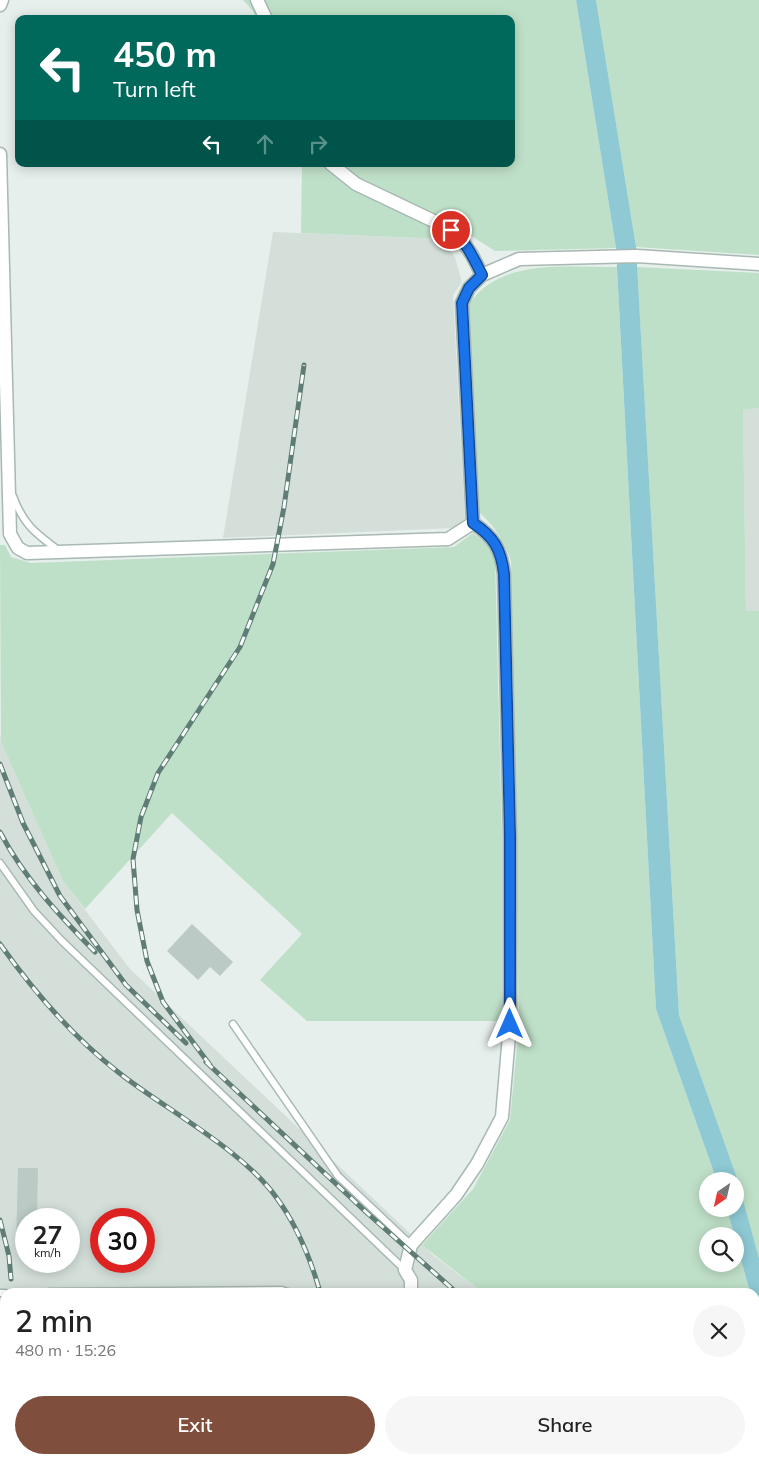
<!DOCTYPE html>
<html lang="en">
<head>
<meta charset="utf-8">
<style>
	body { margin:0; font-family:Mulish,sans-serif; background:#f6f6f6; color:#222; height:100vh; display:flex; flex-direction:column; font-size:19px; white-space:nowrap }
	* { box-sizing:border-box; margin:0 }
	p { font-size:16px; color:#767676 }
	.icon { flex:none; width:28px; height:28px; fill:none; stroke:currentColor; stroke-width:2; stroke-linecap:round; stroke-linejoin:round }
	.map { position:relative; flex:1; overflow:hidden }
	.panel { position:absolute; left:0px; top:1288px; width:760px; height:176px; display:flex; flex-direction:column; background:#fff; border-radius:15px 15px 0 0; box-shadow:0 2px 12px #0003 }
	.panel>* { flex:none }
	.guide { position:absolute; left:15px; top:15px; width:500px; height:152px; border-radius:10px; box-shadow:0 2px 12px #0003; background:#00695c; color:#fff; overflow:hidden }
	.needle { width:32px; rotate:214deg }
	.fabs { position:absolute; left:699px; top:1172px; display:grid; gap:10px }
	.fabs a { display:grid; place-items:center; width:45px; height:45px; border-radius:50%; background:#fff; box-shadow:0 2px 12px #0003; font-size:25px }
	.speed { position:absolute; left:15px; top:1208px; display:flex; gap:10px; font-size:25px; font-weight:700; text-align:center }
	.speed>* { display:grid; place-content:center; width:65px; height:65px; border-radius:50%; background:#fff; box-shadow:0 2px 12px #0003; line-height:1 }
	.speed small { font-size:12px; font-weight:400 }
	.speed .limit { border:8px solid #d22; background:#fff; color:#111 }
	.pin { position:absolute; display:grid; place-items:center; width:42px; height:42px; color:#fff; margin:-21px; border:2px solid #fff; border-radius:50%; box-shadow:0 1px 5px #0007 }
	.me { position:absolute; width:55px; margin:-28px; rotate:0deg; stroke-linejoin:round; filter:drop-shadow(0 0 4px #0008) }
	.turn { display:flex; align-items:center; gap:18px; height:105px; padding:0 15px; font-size:22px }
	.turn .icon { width:65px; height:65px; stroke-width:2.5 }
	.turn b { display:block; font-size:35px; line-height:42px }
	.lanes { display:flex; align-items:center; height:48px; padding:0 15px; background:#0003; justify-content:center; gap:25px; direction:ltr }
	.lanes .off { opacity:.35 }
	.round { display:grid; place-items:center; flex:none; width:52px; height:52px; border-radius:26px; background:#f6f6f6 }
	.summary { display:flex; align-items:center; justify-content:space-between; height:85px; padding:0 15px }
	h1 { font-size:30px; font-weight:600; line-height:38px }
	.cta { display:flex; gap:10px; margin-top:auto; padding:10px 15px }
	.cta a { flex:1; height:58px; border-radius:30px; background:#804e3d; color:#fff; font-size:20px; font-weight:600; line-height:58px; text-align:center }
	.cta a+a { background:#f6f6f6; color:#222 }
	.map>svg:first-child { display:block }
</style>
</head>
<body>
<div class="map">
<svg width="759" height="1463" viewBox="0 0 759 1463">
	<rect width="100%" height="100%" fill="#e6efeb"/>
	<path fill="#d4dfda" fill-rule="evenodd" d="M273 232 442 239 455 257 462 282 453 295 465 519 454 528 223 538Z
		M759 408V611H746L743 410Z
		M0 732 1 742 63 881 130 969 433 1255 482 1292H5V1459H747L754 1463H0ZM26 1219H69V1261H26ZM101 1219H144V1261H101Z"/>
	<path fill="#bfe0c8" d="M243 0H576L616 248 495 251 470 235 459 223 442 239 301 233 302 164H511V19H256L253 11Z
		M596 0H759V255L636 247Z
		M617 267 656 1009 717 1181H708V1209H727L735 1236H708V1264H735V1238L750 1292H482L422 1245 473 1189 510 1120 519 1025 511 561C504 541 495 527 480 513L469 304C501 257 567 268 617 267Z
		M637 267 759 273V408L743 410 746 611H759V1258L737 1178 679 1015Z
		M473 533 490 546 495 557 502 838V1021H307L260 980 302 934 172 813 85 909 63 881 1 742 0 545H5L11 557 31 563 454 547Z
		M755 1312 759 1327V1463L747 1459H755Z"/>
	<path fill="#8ec9d4" d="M576 0H596L636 247 679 1015 737 1178 759 1258V1327L755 1312V1292H750L727 1209H735V1181H717L656 1009 616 248Z"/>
	<path fill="#bbcac4" d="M192 924 233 962 220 976 210 967 198 980 167 951Z
		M18 1168H38L37 1219H26V1245H16Z
		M246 1459H270V1463H246Z
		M308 1459H327V1463L308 1462Z
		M336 1459H354V1463H336Z"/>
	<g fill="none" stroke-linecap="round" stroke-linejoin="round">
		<g stroke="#a8b8b2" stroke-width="9">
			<path id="lane" d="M13 496C23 524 35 533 58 550
				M0 863 34 911 62 941 405 1270
				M233 1024 338 1176 411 1245
				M49 1292 282 1290 288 1292
				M0 1293H5
				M215 1459V1463
				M305 1459V1463"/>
		</g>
		<g stroke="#a8b8b2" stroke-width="15">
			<path id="street" d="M257 0 266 19
				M0 5 2 0
				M0 154 10 534 18 548 27 553 448 539 473 523
				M331 164 356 184 442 225 459 236 472 255 482 275
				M411 1292V1280L405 1270 411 1245 456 1195 477 1164 502 1117 510 1024V835L504 574C501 549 494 537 473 523L462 303 469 288 482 275 519 259 637 256 759 264
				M417 1459V1463"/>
		</g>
		<use href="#lane" stroke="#fff" stroke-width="6"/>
		<use href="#street" stroke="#fff" stroke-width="12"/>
		<g stroke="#5f7d75" stroke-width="5">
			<path id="rail" d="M0 764 23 823 60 896 126 985 186 1043
				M0 832C24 878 59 915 95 952
				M0 944C34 992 72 1036 118 1072 166 1110 240 1148 276 1197 296 1224 311 1260 320 1292
				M206 1062 366 1212 456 1292
				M210 1065 163 1002 147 961 137 910 133 859 141 817 158 773 240 647 273 564 284 507 304 365
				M0 1220 9 1256 11 1279
				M334 1459V1463
				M735 1459 743 1463"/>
		</g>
		<use href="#rail" stroke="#f7fbf9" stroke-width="3" stroke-dasharray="9" stroke-linecap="butt"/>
	</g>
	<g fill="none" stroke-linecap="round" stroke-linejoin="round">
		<g stroke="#114b97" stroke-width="12">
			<path id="route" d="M451 230C466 241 474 259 482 275L469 288 462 303 473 523C494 537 501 549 504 574L510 835V1024"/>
		</g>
		<use href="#route" stroke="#1a73e8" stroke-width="9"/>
	</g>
</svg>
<div class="fabs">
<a><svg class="needle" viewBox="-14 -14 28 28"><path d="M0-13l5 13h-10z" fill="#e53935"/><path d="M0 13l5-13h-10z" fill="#767676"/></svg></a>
<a><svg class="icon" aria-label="search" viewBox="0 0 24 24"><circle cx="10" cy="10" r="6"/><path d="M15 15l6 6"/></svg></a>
</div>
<div class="speed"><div>27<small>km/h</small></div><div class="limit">30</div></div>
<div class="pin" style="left:451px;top:230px;background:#d93025"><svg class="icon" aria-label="arrive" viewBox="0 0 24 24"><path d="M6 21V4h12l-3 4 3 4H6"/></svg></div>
<svg class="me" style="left:510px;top:1024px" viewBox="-20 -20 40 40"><path d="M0-17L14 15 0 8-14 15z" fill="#1a73e8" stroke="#fff" stroke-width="4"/></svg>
<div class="guide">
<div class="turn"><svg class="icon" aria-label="left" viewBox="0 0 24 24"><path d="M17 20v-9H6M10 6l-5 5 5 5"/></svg><div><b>450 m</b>Turn left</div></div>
<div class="lanes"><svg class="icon" aria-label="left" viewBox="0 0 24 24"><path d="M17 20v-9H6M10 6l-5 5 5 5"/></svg><svg class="icon off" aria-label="ahead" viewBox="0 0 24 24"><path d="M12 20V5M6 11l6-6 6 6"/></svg><svg class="icon off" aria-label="right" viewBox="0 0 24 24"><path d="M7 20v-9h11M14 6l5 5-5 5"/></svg></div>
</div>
<section class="panel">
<div class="summary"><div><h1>2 min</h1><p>480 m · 15:26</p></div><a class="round"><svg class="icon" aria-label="close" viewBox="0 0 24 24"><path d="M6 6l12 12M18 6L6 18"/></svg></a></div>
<div class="cta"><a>Exit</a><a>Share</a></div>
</section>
</div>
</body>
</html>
